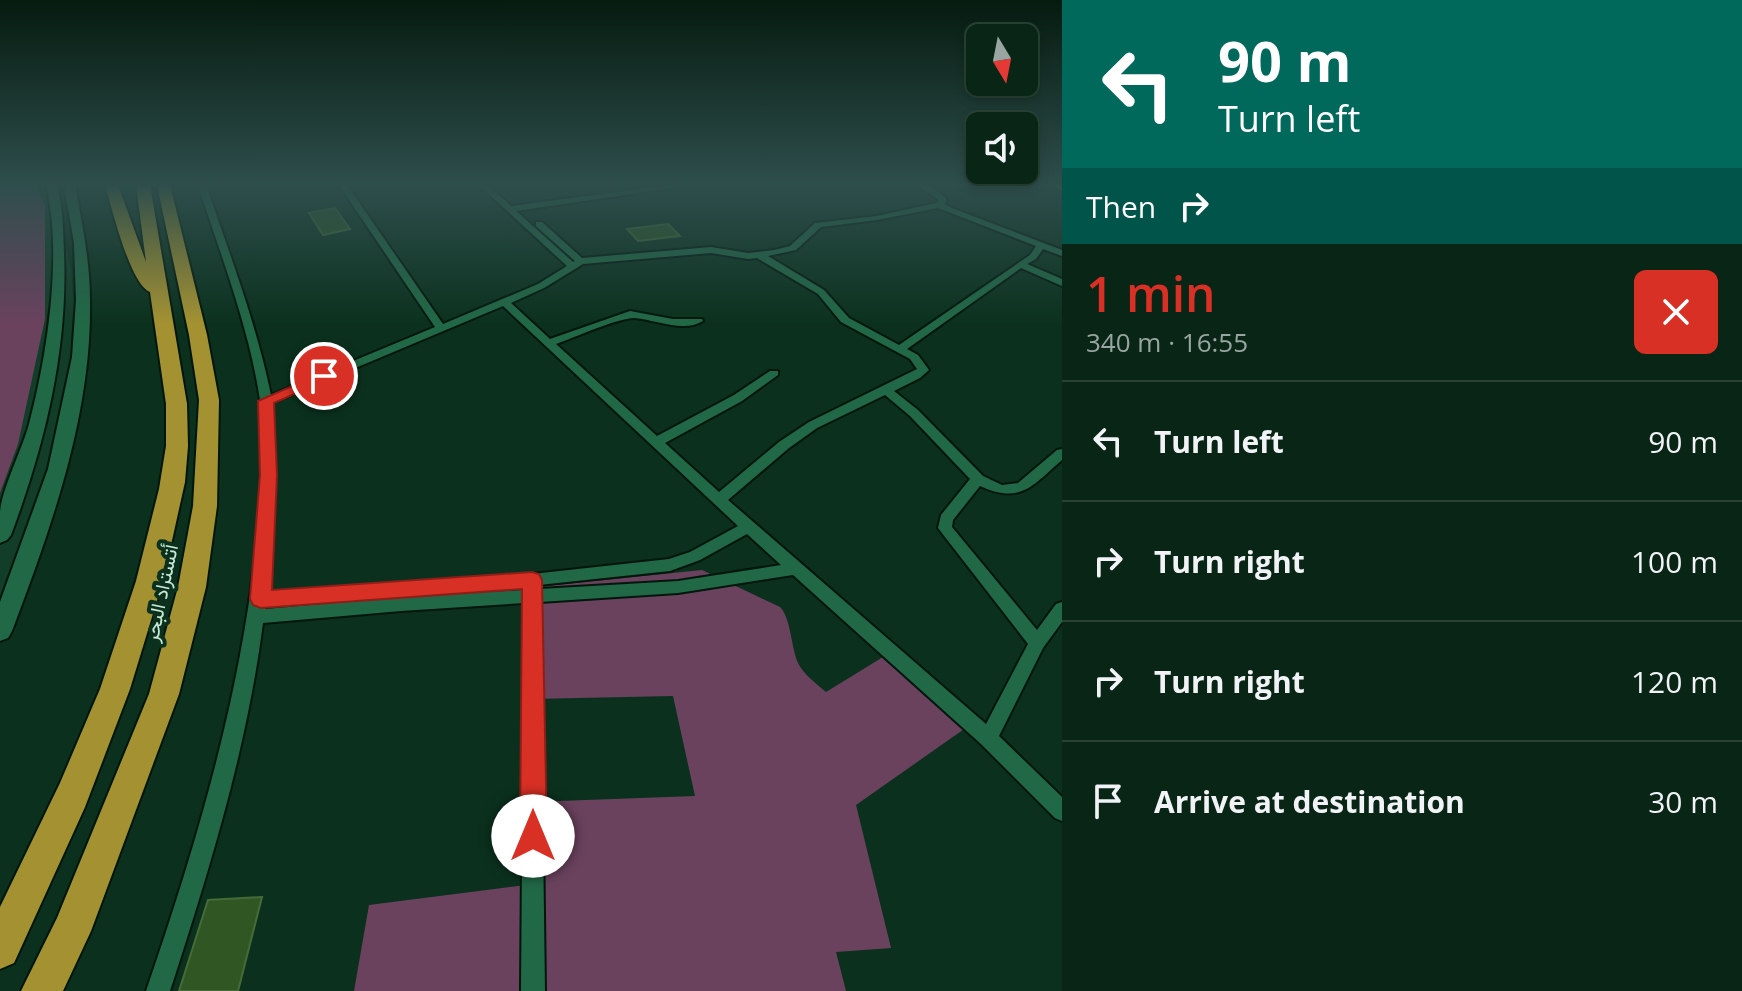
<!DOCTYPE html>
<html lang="en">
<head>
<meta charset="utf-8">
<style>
	body { margin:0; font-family:"Open Sans",Vazirmatn,sans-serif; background:#163123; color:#f1f3f6; height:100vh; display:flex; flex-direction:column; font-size:30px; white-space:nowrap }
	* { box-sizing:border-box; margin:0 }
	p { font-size:26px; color:#98a5a1 }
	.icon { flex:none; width:44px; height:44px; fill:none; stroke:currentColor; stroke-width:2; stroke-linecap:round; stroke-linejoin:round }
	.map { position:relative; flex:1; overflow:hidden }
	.panel { display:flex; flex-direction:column; background:#082516; width:680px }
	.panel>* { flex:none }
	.top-card { background:#00695c; color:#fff; overflow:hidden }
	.needle { width:52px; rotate:170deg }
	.buttons { position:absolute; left:966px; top:24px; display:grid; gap:16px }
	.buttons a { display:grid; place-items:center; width:72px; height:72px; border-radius:12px; background:#082516; box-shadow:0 4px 12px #0003,0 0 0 2px #294235; font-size:40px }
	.pin { position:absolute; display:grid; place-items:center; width:68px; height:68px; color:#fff; margin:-34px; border:4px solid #fff; border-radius:50%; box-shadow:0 2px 8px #0007 }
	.me { position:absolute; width:88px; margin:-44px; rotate:0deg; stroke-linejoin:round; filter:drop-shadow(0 0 6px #0008) }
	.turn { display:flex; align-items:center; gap:28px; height:168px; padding:0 24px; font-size:36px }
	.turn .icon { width:104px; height:104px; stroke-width:2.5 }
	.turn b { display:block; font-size:56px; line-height:68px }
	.then { display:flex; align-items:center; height:76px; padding:0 24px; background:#0003; gap:16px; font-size:30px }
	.round { display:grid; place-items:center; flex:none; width:84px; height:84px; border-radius:12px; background:#163123 }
	.head { display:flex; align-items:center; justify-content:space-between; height:136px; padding:0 24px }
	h1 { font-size:48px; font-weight:600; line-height:60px; color:#d93025 }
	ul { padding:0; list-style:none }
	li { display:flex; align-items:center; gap:24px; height:120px; padding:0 24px; border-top:2px solid #294235 }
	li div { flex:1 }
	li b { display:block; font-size:30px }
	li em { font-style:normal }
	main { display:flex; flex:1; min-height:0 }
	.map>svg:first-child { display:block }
</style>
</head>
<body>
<main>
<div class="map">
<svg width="1062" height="991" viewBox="0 0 1062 991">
	<rect width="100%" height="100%" fill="#0b311e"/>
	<path fill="#123d28" d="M0 185H52L71 269 79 376 0 615Z"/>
	<path fill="#6a425e" d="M0 185H35L45 204V319L18 444 0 493Z
		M702 570 780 607C791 618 791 647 798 663 803 674 817 684 826 692L883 657 967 727 856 805 891 948 836 952 846 991H354L369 905 526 885 532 802 695 796 673 696 530 699 526 588Z"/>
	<path fill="#305723" stroke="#456c38" stroke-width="2" d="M335 208 350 229 323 235 309 213Z
		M668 224 680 236 638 241 627 229Z
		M262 897 238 991H179L208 900Z"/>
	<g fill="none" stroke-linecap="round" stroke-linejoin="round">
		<g stroke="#03160b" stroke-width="4">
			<path id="street" d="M198 185H206C230 255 256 323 271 395L435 327 339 185H347L443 324 538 284 567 266 479 185H488L511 206 669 185H692L516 211 573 262 575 261 536 226V222H542L582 258 711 247 748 253 774 250 790 246 815 223 877 216 936 203 939 200 916 185C928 185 940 190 947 200L944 204 952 208 1062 250V256L1043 249 1036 259 1027 264 1062 279V286L1021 268 907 349 918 355 929 370 920 378 894 391 918 410 983 476 1002 485 1018 483 1057 450 1062 449V460C1033 485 1021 505 980 486L953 520 952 527 1037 630 1056 604 1062 602V622L1043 648 999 736 1062 797V821L1055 818 981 744 793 575 678 593 540 602 545 991H521L524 603 401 611 263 623C247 749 209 871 170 991H146C197 843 241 695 257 539 261 494 267 446 260 400 249 327 221 256 198 185ZM938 208 1036 246 1030 255 899 345 849 318 824 290 768 256 796 250 821 227 877 220ZM711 253 748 259 757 258 818 294 841 322 910 359 917 369 809 422 779 442 719 492 665 443 742 401 778 375V371H770L734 395 657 436 556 344C573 338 620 317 635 318 656 320 684 333 703 321L702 319H673L630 311 550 339 511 303 544 288 583 264ZM503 306 738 526 690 552 669 559 532 574 267 592 275 475 272 403ZM885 395 910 416 970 479 941 515 938 528 1028 644 986 724 728 500 789 448 817 428ZM747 534 781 565 678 581 540 589 539 585 670 571 700 560ZM525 587 524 590 401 597 265 609V605Z"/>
		</g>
		<g stroke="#03160b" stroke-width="4">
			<path id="secondary" d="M46 185H57C63 207 63 230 64 253 68 351 45 444 11 535L7 540 0 543C0 533 0 522 0 512 2 488 22 450 29 424 47 356 63 254 46 185Z
				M64 185H75C82 223 90 261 90 300 92 415 52 525 12 631L8 638 0 641V602L48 469 72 357 76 300 74 243Z"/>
		</g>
		<g stroke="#03160b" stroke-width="4">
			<path id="highway" d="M105 185H118L146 262 136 185H150L187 404 188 446 185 482 163 581 130 689 85 807 14 963 0 969V907L60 783 100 689 136 581 159 489 166 446V404L150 292C130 284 112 208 105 185Z
				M157 185H170L207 335 219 400 217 506 206 587 179 694 91 931 63 991H21L57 918 149 694 178 587 193 506 199 400 189 335Z
				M1053 185H1062V191Z"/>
		</g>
		<use href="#street" fill="#216846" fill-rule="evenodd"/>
		<use href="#secondary" fill="#216846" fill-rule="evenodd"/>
		<use href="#highway" fill="#a49232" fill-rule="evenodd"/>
	</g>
	<linearGradient id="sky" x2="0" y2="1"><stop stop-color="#061b10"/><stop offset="0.57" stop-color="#2e4e4c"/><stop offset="1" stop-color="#2e4e4c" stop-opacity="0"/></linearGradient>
	<rect width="1062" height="324" fill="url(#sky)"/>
	<path fill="#d93025" stroke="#8d1f18" stroke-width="2" d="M324 372 331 376 329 379 274 403 277 475 272 590 532 572 539 574 542 580 547 836 543 846 533 850 524 846 520 836 522 589 261 608 253 605 250 599 260 475 258 401Z"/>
	<g text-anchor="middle" stroke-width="8" stroke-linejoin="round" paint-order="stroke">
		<g font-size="20" fill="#c8ead5" stroke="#0b311e">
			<text transform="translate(161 593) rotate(-78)" y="7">أتستراد البحر</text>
		</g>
	</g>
</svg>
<div class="buttons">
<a><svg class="needle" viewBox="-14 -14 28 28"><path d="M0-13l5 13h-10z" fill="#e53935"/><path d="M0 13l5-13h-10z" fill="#98a5a1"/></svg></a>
<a><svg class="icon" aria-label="sound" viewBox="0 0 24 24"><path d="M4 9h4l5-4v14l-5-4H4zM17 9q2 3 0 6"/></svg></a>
</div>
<div class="pin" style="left:324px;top:376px;background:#d93025"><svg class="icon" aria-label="arrive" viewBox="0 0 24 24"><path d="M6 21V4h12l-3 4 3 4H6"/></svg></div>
<svg class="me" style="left:533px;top:836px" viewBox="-20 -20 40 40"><circle r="19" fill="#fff"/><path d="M0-13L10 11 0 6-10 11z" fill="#d93025"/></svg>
</div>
<section class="panel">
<div class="top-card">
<div class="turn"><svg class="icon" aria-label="left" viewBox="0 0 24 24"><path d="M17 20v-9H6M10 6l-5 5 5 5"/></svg><div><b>90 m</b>Turn left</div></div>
<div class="then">Then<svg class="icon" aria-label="right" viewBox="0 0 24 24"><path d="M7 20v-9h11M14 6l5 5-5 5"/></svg></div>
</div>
<div class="head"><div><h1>1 min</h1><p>340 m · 16:55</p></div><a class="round" style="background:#d93025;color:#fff"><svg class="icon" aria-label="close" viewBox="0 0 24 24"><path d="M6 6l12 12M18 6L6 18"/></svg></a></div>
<ul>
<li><svg class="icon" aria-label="left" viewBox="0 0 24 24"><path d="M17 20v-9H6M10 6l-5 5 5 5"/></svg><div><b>Turn left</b></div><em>90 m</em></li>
<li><svg class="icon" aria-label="right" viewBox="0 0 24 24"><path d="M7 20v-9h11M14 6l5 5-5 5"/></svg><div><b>Turn right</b></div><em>100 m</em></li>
<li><svg class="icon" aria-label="right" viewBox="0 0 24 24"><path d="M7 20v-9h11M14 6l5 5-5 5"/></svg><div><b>Turn right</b></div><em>120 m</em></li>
<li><svg class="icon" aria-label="arrive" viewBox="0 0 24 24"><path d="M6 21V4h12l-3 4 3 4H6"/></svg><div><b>Arrive at destination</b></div><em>30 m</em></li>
</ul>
</section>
</main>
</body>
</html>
